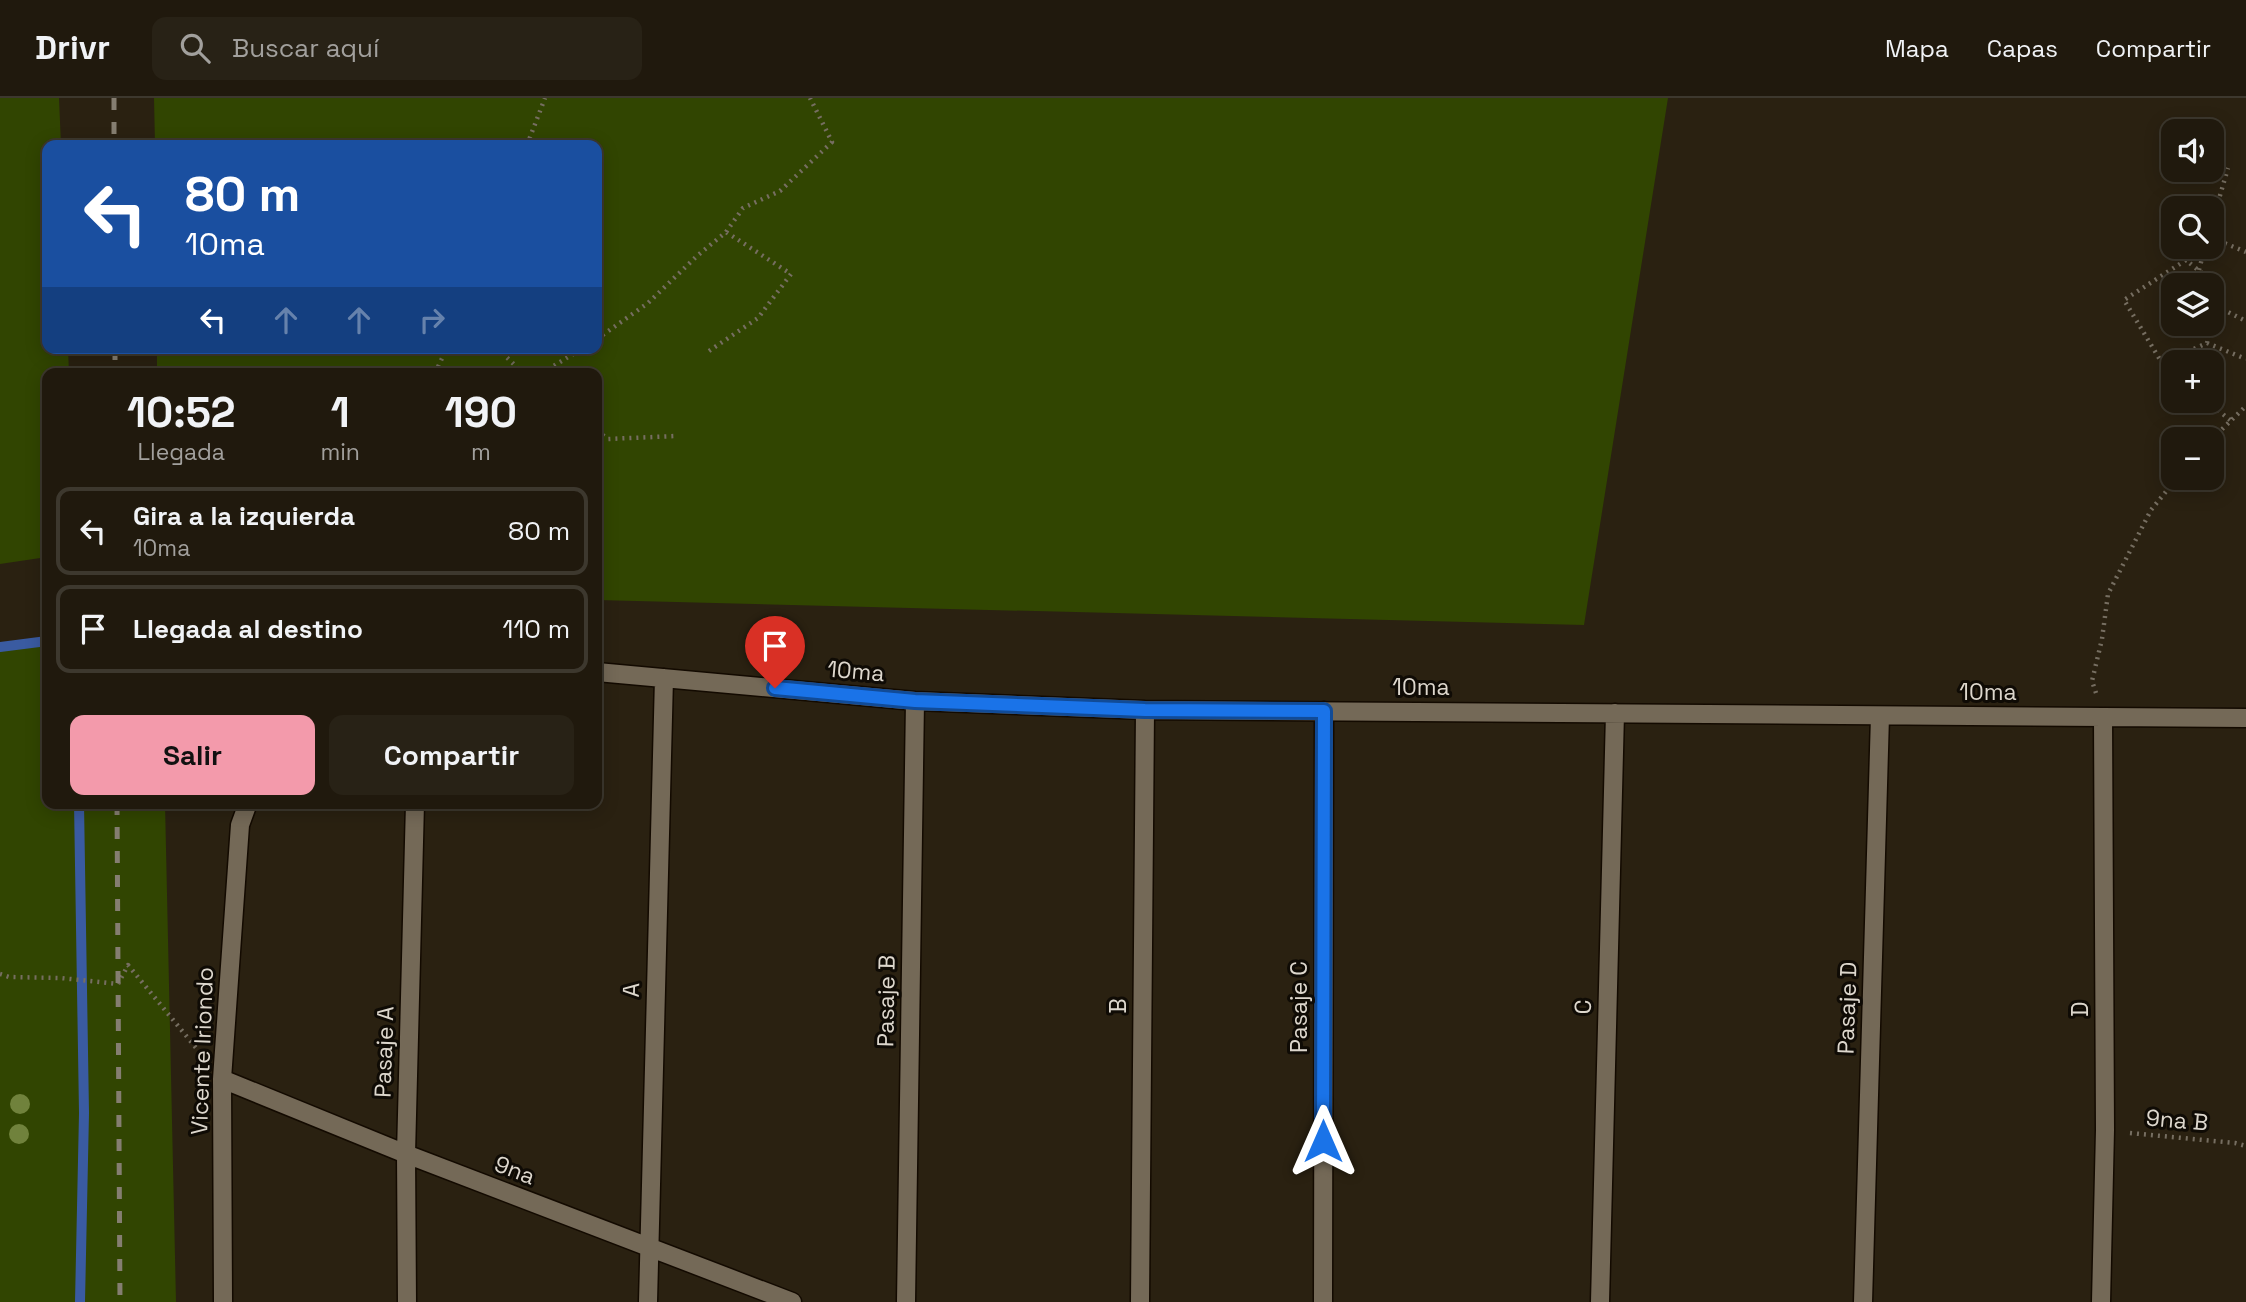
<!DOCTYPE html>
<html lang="es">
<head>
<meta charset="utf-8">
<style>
	body { margin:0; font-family:"Space Grotesk",sans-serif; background:#282216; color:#f1f3f6; height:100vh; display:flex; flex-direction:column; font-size:26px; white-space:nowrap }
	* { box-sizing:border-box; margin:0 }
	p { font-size:23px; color:#a2a09d }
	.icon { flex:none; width:38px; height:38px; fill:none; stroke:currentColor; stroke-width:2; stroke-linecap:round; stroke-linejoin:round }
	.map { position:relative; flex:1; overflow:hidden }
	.panel { position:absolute; left:42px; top:270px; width:560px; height:441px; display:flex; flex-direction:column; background:#20190d; border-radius:14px; box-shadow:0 4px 18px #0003,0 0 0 2px #3d382e }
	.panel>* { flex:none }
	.hud { position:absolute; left:42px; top:42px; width:560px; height:214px; border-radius:14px; box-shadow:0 4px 18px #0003,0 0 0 2px #3d382e; background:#1a4fa0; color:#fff; overflow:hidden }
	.controls { position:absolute; left:2161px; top:21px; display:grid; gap:14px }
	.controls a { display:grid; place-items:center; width:63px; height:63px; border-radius:14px; background:#20190d; box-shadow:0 4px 18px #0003,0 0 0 2px #3d382e; font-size:35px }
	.pin { position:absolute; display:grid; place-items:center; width:60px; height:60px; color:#fff; margin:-72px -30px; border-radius:50% 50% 50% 0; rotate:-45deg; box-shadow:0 0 7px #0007 }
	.pin .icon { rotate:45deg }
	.me { position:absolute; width:77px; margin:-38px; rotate:0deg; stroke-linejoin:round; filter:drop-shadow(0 0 5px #0008) }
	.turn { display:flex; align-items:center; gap:24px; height:147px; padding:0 28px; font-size:32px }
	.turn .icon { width:91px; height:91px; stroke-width:2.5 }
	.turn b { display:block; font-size:49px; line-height:60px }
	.lanes { display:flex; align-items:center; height:66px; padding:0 28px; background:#0003; justify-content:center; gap:35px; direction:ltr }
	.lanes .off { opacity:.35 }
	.eta { display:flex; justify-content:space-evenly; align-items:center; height:119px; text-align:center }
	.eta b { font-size:42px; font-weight:700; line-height:49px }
	.primary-button { display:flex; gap:14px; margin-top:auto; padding:14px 28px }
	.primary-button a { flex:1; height:80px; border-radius:14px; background:#f39aab; color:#111; font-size:28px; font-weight:700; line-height:80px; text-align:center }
	.primary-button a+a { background:#282216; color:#f1f3f6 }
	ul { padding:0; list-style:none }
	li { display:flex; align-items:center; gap:21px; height:88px; margin:0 14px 10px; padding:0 14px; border:4px solid #3d382e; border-radius:14px }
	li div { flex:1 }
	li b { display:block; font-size:26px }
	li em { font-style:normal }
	header { display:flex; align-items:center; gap:42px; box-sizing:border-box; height:98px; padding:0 35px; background:#20190d; border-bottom:2px solid #3d382e }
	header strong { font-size:33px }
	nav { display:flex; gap:38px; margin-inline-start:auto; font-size:24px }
	.search { width:490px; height:63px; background:#282216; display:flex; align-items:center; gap:18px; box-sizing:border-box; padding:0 24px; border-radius:14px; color:#a2a09d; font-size:26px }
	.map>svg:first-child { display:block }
</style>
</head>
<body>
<header>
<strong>Drivr</strong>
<div class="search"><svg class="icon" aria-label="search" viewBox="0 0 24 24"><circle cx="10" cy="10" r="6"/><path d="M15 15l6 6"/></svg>Buscar aquí</div>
<nav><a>Mapa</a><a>Capas</a><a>Compartir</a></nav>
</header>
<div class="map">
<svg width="2246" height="1204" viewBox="0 0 2246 1204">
	<rect width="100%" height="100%" fill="#2a2111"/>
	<path fill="#314501" d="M0 0H59L61 47H47V250H68L69 275H47V459L0 466Z
		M154 0H1668L1584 527 597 502V275H157V250H597V47H155Z
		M47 543V705H165L176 1204H0V549Z"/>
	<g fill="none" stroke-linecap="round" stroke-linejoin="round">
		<path stroke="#3a5ba1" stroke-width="10" d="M0 549 47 543
			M79 705 84 1015 80 1204"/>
		<g stroke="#130a00" stroke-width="21">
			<path id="minor" d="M597 574 915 603 1145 612 2246 620
				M222 981 406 1056 792 1204
				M223 1204 222 981 240 727 248 705
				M407 1204 406 1056 415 705
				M648 1204 664 580
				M906 1204 915 603
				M1140 1204 1145 612
				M1323 1204 1324 613
				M1600 1204 1615 615
				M1863 1204 1880 618
				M2101 1204 2105 1032 2103 619"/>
		</g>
		<path stroke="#766e61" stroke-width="4.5" stroke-dasharray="2 5" stroke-linecap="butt" d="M527 47 545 0
			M2212 125 2228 70
			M2212 140 2246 154
			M2199 172 2205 149
			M2216 208 2246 223
			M597 241 648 205 697 158 726 134 743 110 780 93 832 44 810 0
			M2207 245 2246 261
			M497 250 523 275
			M709 253 758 220 791 176 726 134
			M2162 265 2207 245 2212 226
			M435 275 447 250
			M542 275 583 250
			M2174 275 2162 265 2124 202 2186 162 2220 190 2212 225
			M2207 303 2230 322
			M597 333 608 341 676 338
			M2212 341 2246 308
			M2096 595 2092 583 2102 541 2108 496 2151 412 2177 380
			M0 876 9 879 61 880 118 886 128 867 197 951
			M2130 1035 2235 1045 2246 1048"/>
		<use href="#minor" stroke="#746957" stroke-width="18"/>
		<path stroke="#857e71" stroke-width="5" stroke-dasharray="12 12" stroke-linecap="butt" d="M114 0V47
			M115 250V275
			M117 705 120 1204"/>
	</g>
	<g fill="#70823c">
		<circle cx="20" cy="1006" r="10"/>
		<circle cx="19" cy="1036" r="10"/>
	</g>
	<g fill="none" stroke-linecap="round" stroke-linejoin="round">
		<g stroke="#114b97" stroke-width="18">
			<path id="route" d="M775 590 915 603 1145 612 1324 613 1323 1043"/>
		</g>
		<use href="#route" stroke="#1a73e8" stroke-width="12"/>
	</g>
	<g text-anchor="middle" stroke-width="6" stroke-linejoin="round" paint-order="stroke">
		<g font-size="23" fill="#ddd7cd" stroke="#0f0b05">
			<text transform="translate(856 573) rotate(5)" y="8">10ma</text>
			<text x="1421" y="597">10ma</text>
			<text x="1988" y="602">10ma</text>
			<text transform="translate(631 892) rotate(-88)" y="8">A</text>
			<text transform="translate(886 903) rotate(-89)" y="8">Pasaje B</text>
			<text transform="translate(1118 908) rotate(-90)" y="8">B</text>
			<text transform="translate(1299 909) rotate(-90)" y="8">Pasaje C</text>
			<text transform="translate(1583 909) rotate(-89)" y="8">C</text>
			<text transform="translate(1847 910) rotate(-88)" y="8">Pasaje D</text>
			<text transform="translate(2080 911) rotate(-90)" y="8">D</text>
			<text transform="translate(202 953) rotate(-88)" y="8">Vicente Iriondo</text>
			<text transform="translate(384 954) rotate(-88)" y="8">Pasaje A</text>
			<text transform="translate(2177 1022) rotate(5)" y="8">9na B</text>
			<text transform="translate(515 1072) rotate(21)" y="8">9na</text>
		</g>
	</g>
</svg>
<div class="controls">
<a><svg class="icon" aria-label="sound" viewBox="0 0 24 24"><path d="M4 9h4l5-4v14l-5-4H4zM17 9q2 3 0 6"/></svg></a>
<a><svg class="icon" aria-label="search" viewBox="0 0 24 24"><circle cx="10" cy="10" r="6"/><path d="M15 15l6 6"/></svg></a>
<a><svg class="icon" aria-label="layers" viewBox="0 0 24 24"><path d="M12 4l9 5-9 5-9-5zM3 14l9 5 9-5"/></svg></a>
<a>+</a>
<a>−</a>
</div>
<div class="pin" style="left:775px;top:590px;background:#d93025"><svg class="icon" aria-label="arrive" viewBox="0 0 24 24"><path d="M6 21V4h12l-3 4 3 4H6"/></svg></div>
<svg class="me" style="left:1323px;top:1043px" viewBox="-20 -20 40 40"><path d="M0-17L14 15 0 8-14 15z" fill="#1a73e8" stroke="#fff" stroke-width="4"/></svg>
<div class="hud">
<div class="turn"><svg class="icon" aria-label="left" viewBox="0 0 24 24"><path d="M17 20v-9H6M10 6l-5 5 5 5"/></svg><div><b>80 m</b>10ma</div></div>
<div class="lanes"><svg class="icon" aria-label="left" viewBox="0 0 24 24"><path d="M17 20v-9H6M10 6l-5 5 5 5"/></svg><svg class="icon off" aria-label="ahead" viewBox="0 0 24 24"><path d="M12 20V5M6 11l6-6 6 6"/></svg><svg class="icon off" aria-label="ahead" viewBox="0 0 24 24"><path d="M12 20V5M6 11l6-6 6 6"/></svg><svg class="icon off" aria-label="right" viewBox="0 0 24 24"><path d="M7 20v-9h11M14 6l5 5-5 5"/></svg></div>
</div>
<section class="panel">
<div class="eta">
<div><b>10:52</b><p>Llegada</p></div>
<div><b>1</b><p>min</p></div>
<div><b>190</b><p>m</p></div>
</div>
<ul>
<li><svg class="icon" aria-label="left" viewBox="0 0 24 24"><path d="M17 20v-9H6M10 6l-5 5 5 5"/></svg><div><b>Gira a la izquierda</b><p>10ma</p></div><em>80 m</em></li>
<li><svg class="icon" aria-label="arrive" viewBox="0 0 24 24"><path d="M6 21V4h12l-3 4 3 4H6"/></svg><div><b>Llegada al destino</b></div><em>110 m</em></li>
</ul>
<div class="primary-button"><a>Salir</a><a>Compartir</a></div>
</section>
</div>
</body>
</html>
